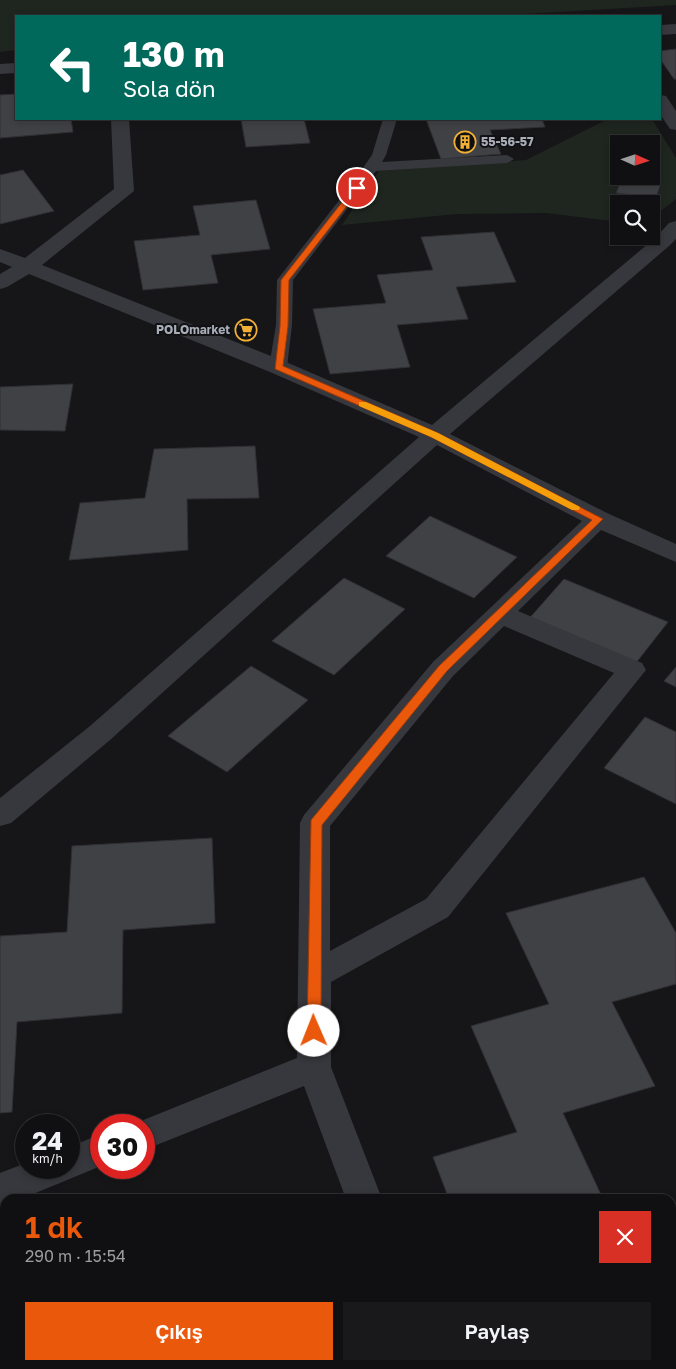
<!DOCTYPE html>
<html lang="tr">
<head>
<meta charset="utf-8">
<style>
	body { margin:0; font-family:"Golos Text",sans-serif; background:#19191b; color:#f1f3f6; height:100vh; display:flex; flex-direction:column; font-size:19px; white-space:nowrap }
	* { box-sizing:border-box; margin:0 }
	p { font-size:16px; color:#9c9d9f }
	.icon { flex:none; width:28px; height:28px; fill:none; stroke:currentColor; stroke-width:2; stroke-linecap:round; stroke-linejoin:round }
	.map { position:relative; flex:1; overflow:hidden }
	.sheet { position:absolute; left:0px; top:1194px; width:676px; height:176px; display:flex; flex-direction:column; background:#101012; border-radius:15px 15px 0 0; box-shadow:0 2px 8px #0003,0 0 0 1px #303032 }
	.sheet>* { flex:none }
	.top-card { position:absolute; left:15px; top:15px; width:646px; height:105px; border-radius:0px; box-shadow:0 2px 8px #0003,0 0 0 1px #303032; background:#00695c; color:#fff; overflow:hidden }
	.needle { width:32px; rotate:93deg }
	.tools { position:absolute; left:610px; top:135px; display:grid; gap:10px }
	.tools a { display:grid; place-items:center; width:50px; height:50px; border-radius:0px; background:#101012; box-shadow:0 2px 8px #0003,0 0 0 1px #303032; font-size:25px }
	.speed { position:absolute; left:15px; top:1114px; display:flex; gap:10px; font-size:25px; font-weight:700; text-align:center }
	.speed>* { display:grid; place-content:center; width:65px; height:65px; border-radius:50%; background:#101012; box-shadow:0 2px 8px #0003,0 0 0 1px #303032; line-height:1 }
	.speed small { font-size:12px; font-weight:400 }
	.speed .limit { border:8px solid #d22; background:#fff; color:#111 }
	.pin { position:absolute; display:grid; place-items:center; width:42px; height:42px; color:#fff; margin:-21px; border:2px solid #fff; border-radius:50%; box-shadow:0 1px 5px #0007 }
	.me { position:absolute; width:55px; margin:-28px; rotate:359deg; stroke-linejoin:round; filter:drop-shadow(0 0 4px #0008) }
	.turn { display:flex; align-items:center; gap:18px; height:105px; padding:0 25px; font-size:22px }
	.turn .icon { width:65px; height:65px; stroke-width:2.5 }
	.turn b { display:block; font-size:35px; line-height:42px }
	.round { display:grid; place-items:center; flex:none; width:52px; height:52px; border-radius:0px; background:#19191b }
	.head { display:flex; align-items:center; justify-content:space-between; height:85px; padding:0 25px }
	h1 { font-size:30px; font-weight:600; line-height:38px; color:#ea580c }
	.primary-button { display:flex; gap:10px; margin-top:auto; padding:10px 25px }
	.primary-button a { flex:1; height:58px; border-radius:0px; background:#ea580c; color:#fff; font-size:20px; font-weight:600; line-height:58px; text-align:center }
	.primary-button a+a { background:#19191b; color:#f1f3f6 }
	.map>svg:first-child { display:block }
</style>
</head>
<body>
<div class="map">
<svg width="676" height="1369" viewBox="0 0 676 1369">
	<rect width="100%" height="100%" fill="#161618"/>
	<path fill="#1e261f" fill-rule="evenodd" d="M0 0H676V5L491 16H16V50L0 52Z
		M608 119H652L676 158V199L651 219V204H619V222L546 213 457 214 342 225 379 171 526 160ZM619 144H651V176H619Z"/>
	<path fill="#404145" stroke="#303034" d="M676 49V79H674L660 59V51Z
		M16 94V119H71L73 132 0 138V95Z
		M241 119H304L310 143 246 147Z
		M426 119H542L545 127 490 130 501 154 441 159Z
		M23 170 54 211 0 224V175Z
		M638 180 661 182 656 198 616 193 621 181 635 182Z
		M256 200 270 249 211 255 218 283 143 290 134 241 200 235 193 206Z
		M494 232 516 282 456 287 468 319 397 325 410 367 330 374 313 309 386 303 377 275 433 270 421 237Z
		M73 384 65 431 0 430V387Z
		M255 446 259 498 187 499 188 550 69 560 80 503 145 498 154 449Z
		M430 516 517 557 474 598 386 556Z
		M344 578 405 609 334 675 272 641Z
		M564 579 668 622 632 668 527 621Z
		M251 666 308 700 227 772 168 736Z
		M676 667V687L664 681Z
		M645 717 676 732V804L604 768Z
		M212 838 215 923 123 930 122 1013 17 1022 12 1112 0 1113V936L67 932 72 846Z
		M644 877 676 933V984L612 1002 655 1086 563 1113 603 1199H449L433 1157 517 1132 471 1026 549 1004 506 913Z
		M5 1247V1365H66L58 1369H0V1249Z
		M305 1365H389L391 1369H298Z"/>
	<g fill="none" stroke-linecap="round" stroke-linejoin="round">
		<path fill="#37383d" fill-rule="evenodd" d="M383 119H397L386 155 382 162 507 155 514 159 507 163 376 171 293 280 292 325 287 367 284 371H272L269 367 276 325 277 280 351 185 372 155Z"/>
		<path fill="#37383d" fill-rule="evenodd" d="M676 24V34L660 35V25Z
			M16 63V73L0 74V64Z
			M660 95 666 96 676 111V130L670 129 660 114Z
			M111 119H129L134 191 42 265 286 362 432 425 655 238 669 223 676 221V239L669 246 450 434 607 513 676 544V562L601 530 518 611 642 663 646 670 448 917 331 982V1067L382 1199H346L304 1086 144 1150V1125H131L297 1058 300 823 304 815 433 662 582 521 437 445 110 740 11 823 0 826V798L90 726 419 437 270 372 29 274 7 287 0 289V274L12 267 0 262V249L25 258 114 189ZM504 626 614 673 426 899 330 951V826L453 676Z
			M101 1134V1166L21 1199H5V1205L0 1207V1173L26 1163V1168H69V1147Z
			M475 1365H516L518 1369H476Z"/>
	</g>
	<path fill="#ea580c" stroke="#983908" d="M354 187 361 188 289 280 288 326 283 366 438 433 603 519 447 671 322 825 321 1031 319 1035H309L307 1031 311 820 439 666 592 520 431 437 275 369 280 326 281 280Z"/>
	<path fill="#f59e0b" d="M359 402H366L438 433 580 507 579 510H572L431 437 359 406Z"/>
	<defs>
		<g id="building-ring" transform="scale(1.125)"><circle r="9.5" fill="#111113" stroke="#f2b134" stroke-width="1.5"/><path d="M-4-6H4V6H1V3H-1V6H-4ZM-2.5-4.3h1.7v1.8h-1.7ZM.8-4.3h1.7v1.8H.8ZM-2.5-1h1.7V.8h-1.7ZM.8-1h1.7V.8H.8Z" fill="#f2b134"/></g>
		<g id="supermarket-ring" transform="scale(1.125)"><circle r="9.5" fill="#111113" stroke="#f2b134" stroke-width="1.5"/><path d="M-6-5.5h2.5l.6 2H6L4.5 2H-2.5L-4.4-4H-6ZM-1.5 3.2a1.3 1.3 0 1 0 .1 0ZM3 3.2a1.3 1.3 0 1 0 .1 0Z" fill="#f2b134"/></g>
	</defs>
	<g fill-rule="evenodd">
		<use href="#building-ring" x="465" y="142"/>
		<use href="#supermarket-ring" x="246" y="330"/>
	</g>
	<g text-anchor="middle" stroke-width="4" stroke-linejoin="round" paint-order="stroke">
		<g font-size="12" font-weight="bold" fill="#a8adb8" stroke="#111113" text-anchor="start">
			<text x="481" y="146">55-56-57</text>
			<text x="230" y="334" text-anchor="end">POLOmarket</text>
		</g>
	</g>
</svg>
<div class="tools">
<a><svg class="needle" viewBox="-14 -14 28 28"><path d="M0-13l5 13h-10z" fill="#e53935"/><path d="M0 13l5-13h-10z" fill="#9c9d9f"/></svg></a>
<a><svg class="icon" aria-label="search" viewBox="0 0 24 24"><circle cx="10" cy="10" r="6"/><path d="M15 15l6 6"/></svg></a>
</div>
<div class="speed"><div>24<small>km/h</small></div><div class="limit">30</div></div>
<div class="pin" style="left:357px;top:188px;background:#d93025"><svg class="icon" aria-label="arrive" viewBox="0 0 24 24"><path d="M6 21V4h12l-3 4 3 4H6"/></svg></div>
<svg class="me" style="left:314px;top:1031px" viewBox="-20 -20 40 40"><circle r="19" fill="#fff"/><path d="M0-13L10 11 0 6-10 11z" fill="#ea580c"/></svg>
<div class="top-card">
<div class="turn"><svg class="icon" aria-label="left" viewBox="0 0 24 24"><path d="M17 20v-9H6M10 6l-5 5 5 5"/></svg><div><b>130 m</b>Sola dön</div></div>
</div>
<section class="sheet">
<div class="head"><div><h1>1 dk</h1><p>290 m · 15:54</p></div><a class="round" style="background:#d93025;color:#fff"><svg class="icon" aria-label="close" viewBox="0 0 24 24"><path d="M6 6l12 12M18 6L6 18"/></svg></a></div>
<div class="primary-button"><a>Çıkış</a><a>Paylaş</a></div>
</section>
</div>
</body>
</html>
